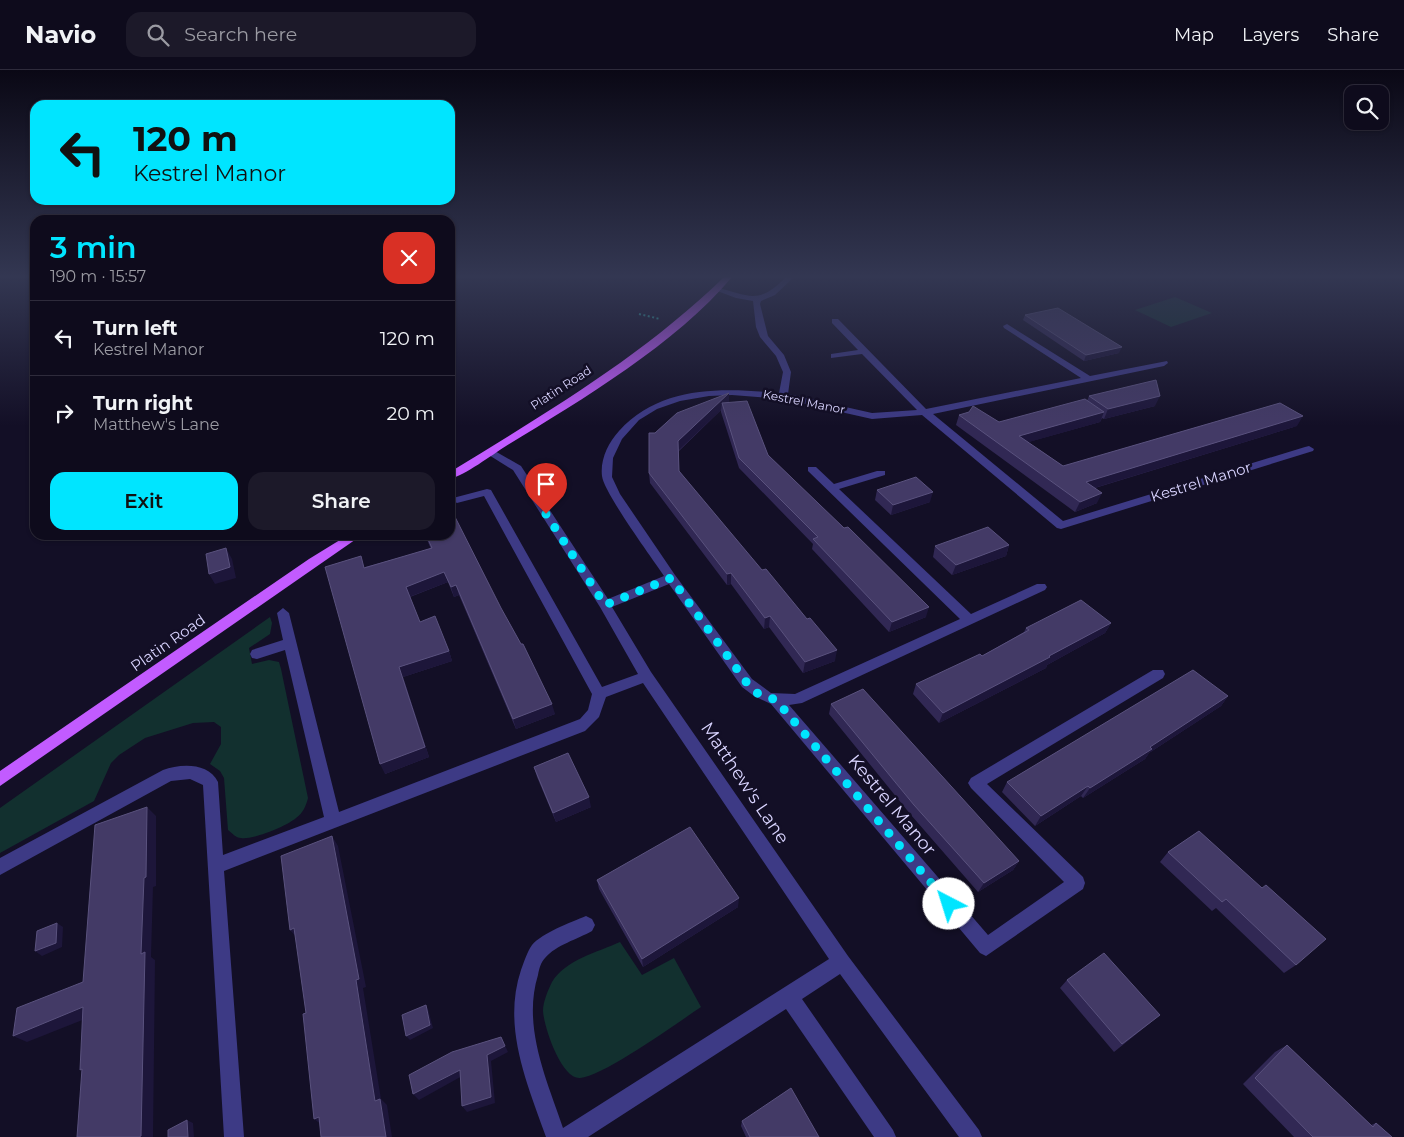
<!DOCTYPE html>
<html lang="en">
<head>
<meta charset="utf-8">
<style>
	body { margin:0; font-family:Montserrat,sans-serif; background:#1c1929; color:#f1f3f6; height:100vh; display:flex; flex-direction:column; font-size:19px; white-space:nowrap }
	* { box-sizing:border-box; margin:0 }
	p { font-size:16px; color:#9b9ba3 }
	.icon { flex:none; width:28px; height:28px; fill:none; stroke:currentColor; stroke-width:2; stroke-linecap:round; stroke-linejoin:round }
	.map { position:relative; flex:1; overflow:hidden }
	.details { position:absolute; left:30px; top:145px; width:425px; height:325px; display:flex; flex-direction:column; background:#0e0b1c; border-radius:15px; box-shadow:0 1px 4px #0004,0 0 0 1px #2e2b3b }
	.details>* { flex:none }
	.guide { position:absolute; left:30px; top:30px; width:425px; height:105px; border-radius:15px; box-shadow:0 1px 4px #0004,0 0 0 1px #2e2b3b; background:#00e5ff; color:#111; overflow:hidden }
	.controls { position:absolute; left:1344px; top:15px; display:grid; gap:10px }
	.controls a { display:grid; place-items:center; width:45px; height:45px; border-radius:10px; background:#0e0b1c; box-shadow:0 1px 4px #0004,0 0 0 1px #2e2b3b; font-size:25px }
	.pin { position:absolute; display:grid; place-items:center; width:42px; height:42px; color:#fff; margin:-51px -21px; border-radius:50% 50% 50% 0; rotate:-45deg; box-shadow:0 0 5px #0007 }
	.pin .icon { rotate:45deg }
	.me { position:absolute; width:55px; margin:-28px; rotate:320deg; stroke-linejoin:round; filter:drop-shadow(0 0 4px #0008) }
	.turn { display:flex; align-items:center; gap:18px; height:105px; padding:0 20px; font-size:22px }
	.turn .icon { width:65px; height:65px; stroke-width:2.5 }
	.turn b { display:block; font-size:35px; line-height:42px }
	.round { display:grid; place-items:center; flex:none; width:52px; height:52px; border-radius:15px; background:#1c1929 }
	.headline { display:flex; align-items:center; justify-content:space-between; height:85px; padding:0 20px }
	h1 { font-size:30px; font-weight:600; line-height:38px; color:#00e5ff }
	.button { display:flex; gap:10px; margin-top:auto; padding:10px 20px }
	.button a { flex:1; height:58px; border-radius:15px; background:#00e5ff; color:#111; font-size:20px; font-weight:600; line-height:58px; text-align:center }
	.button a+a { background:#1c1929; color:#f1f3f6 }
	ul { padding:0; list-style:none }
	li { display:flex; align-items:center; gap:15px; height:75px; padding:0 20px; border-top:1px solid #2e2b3b }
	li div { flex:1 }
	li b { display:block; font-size:19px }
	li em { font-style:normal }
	header { display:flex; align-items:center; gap:30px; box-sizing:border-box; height:70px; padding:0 25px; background:#0e0b1c; border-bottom:1px solid #2e2b3b }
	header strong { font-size:24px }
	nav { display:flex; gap:28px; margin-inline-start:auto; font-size:18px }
	.search { width:350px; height:45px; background:#1c1929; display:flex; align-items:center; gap:12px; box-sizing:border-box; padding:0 18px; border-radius:15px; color:#9b9ba3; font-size:19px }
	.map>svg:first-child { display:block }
</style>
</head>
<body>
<header>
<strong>Navio</strong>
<div class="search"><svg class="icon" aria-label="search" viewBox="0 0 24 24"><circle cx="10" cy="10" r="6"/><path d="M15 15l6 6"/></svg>Search here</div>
<nav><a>Map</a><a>Layers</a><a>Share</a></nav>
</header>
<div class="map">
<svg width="1404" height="1067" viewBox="0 0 1404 1067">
	<rect width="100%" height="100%" fill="#130f26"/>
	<path fill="#12302f" d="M1175 227 1212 243 1171 257 1135 240Z
		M270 547 272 553 270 564 249 578 252 594 269 590 279 592 281 599 308 728C306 736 303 743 296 748 287 756 253 770 241 768 236 768 232 763 228 760L224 708 220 701 210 694 221 674V657L214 652 193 653 145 668 119 685 111 693 94 731 0 783V738Z
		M620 872 642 905 674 888 701 937C677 953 604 1006 580 1008 561 1009 544 957 543 941 543 932 548 920 552 912 565 890 598 882 620 872Z"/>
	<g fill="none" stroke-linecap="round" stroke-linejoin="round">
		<path stroke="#2fb8b0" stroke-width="2" stroke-dasharray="2 2.5" stroke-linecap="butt" d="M639 244 660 249"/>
		<path fill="#3d3a85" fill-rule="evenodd" d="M786 207H794L775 225 761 231 760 234 768 266 784 285 791 302 788 324 872 343 917 340 862 284 831 288V284L858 280 832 253V249H838L926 339 1081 308 1004 258 1003 256 1007 254 1090 306 1167 291 1168 293 1164 296 933 344 1063 451 1305 377 1309 376 1314 379 1313 381 1061 459 1057 458 922 345 872 349 783 329 732 325 709 326 680 331 657 339 639 350 622 369 613 388 612 407 620 424 675 505 752 609 771 623 795 624 960 549 808 401V397H816L834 414 877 401H885V405L839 419 971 544 1037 514H1045L1047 517 1045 520 802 633 789 635 988 865 1064 812 971 718 968 713 971 708 1153 600H1163L1165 604 1163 608 987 714 1083 807 1085 813 1083 819 986 886 980 883 771 634 754 626 742 617 669 514 612 537 651 602 848 886 979 1060 982 1067H959L840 904 802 929 893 1060 896 1067H874L786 939 588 1067H546C527 1013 502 957 521 900 524 892 527 882 532 875 542 863 571 852 586 846L592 849 595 855 592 861C578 869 556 875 545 888 541 892 539 899 538 905 522 957 547 1010 563 1058L829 889 643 613 606 627 599 647 585 661 224 801 244 1067H224L203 715 190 709 171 711 0 805V788L163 700C180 694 208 692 218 712L223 785 324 747 285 580 257 589 252 588 250 584 252 580 283 570 277 543 283 538 289 543 339 742 580 649 588 640 592 624 484 426 457 433 452 430 453 428 487 419 491 420 602 617 638 604 600 537 513 400 484 382 489 379 493 380 521 396 608 529 664 506C652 488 604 423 602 406 600 390 608 373 619 361 661 315 722 318 779 323L783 302 776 286 760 267 756 257 753 231 736 228 712 219 716 217C749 226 759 235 786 207Z"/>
		<path fill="#c25bff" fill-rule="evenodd" d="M724 207H732C676 274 580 331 506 376 492 385 465 405 450 409V402C546 343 643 286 724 207Z
			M348 465H362L0 716V701L309 489Z"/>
	</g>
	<path fill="#312854" d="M1025 245 1119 283 1084 291 1023 250Z
		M729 323V332L768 385 926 547 889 562 812 479 813 474 739 398 721 342V340L679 381V401L835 591 803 603 769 557 764 559 731 514 727 515 650 413 649 403 655 363Z
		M1089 326 1155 336 1104 349 1102 348 1100 352 1028 372 1063 396 1297 356 1095 418 1097 433 1075 442 956 355 959 345 999 352 1087 331Z
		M877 420 930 432 891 445 875 430Z
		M425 465H450L555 644 516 659 459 525 454 527 448 512 410 527 420 552 449 581 452 591 403 607 429 687 385 704 365 497 431 479Z
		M1009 475 1006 486 952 505 933 487 935 476Z
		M1111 553 1105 563 1047 595 1046 598 939 653 913 624 916 614 982 586 1024 562 1026 558Z
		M1228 626 1221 636 1149 683 1145 689 1083 728 1081 726 1035 756 1002 722 1007 712Z
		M831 634 1019 791 1013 800 978 822 911 745 829 644Z
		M534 697 591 737 556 752 537 707Z
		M1199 761 1296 895 1284 903 1216 838 1212 841 1160 792 1168 782Z
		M597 810 738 837 643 897 599 819Z
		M1067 910 1160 945 1114 982 1060 918Z
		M1287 975 1371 1055 1376 1053 1392 1067H1294L1243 1014 1275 982Z
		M742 1051 819 1067H746L741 1056Z"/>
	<path fill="#1d163a" d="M1122 277 1119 283 1084 291 1086 285Z
		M729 323V333H722L721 340 678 381V371Z
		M1160 326 1155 336 1104 349 1108 339Z
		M1104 342 1100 352 1015 376 1019 366Z
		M1303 346 1297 356 1081 422 1086 412Z
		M933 422 930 432 891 445 893 435Z
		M1102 423 1097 433 1075 442 1080 432Z
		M1009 475 1006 486 952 505 956 495Z
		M226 478 232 489 236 508 215 514 209 504Z
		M444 502 448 512 409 527 406 517Z
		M731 503V514L727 515V504Z
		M456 515 459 525 454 527 451 517Z
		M929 537 926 547 889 562 892 552Z
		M770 546 769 557 764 559 765 548Z
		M1111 553 1105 563 1047 595 1046 598 939 653 943 643Z
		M837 580 835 591 803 603 805 592Z
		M449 581 452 591 403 607 429 687 385 704 380 694 399 597Z
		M1228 626 1221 636 1149 683 1145 689 1083 728 1090 718 1150 677Z
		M552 634 555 644 516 659 513 649Z
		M1088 716 1081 726 1035 756 1041 746Z
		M589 727 591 737 556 752 553 743Z
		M147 737 156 746V816L153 817 151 887 155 890 153 1067H139L141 884Z
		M332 766 338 776 366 917 363 918 381 1029 387 1035 392 1067H386L375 1031Z
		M1019 791 1013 800 978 822 984 813Z
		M739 828 738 837 643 897 642 889Z
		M57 853 63 857 62 877 42 886 35 881Z
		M294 858 298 869 290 860Z
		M426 935 428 939 433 958 410 970 406 966Z
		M83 937 95 945 27 972 13 966Z
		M501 967 508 982 491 991 495 1033 467 1042 462 1036 487 985Z
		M460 1000 464 1005 419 1030 413 1024Z
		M319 1047 322 1055 314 1049Z
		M187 1050 193 1053 194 1067H188Z"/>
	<path fill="#433a66" stroke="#5a527e" d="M1058 238 1122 277 1086 285 1025 245Z
		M1156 310 1160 326 1108 339 1089 326Z
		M729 323 678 371 679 401 762 500 766 499 807 549 810 548 837 580 805 592 770 546 765 548 731 503 727 504 649 403V363H655L677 343Z
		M1085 329 1104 342 1019 366 1063 396 1280 333 1303 346 1086 412 1102 423 1080 432 959 345 969 342 973 336 999 352Z
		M747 331 768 385 844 458 848 457 929 537 892 552 813 469 818 467 739 388 722 333Z
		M916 407 933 422 893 435 877 420Z
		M450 437 501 538 521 574H523L552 634 513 649 456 515 451 517 444 502 406 517 420 552 435 546 449 581 399 597 425 677 380 694 325 497 361 486 364 498 432 478 426 465H450Z
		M988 457 1009 475 956 495 935 476Z
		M226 478 230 497 209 504 206 484Z
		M1081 530 1111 553 1049 586 1050 587 943 643 916 614 980 584 982 586 1029 560 1026 558Z
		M1193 600 1228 626 1150 677 1152 679 1090 718 1088 716 1041 746 1007 712Z
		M863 619 1019 791 984 813 914 735 831 634Z
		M568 683 589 727 553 743 534 697Z
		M147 737 146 807 144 808 141 884 145 882 141 1066 139 1067H77L82 999 80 1000 83 937 13 966 17 938 83 912 95 755Z
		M690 757 739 828 642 889 597 810Z
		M1199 761 1262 818 1266 815 1326 869 1296 895 1226 829 1222 832 1168 782Z
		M332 766 359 909 356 910 375 1031 380 1029 386 1067H321L319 1047 314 1049 303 944 306 943 294 858 290 860 281 786Z
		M57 853 56 873 35 881 37 861Z
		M1104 883 1160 945 1122 974 1067 910Z
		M426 935 430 955 406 966 402 945Z
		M501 967 505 976 487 985 491 1027 462 1036 460 1000 413 1024 409 1005 452 982Z
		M1287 975 1373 1057 1376 1053 1392 1067H1313L1255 1008Z
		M791 1018 819 1067H750L742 1051Z
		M187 1050 188 1067H168V1060Z"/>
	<linearGradient id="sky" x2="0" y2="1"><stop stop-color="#0a0815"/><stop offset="0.58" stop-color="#333752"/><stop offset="1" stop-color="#333752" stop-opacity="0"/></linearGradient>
	<rect width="1404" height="356" fill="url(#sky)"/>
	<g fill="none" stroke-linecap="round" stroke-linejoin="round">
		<path stroke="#00e5ff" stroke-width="9" stroke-dasharray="0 16.2" d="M546 444 605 535 671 508 747 613 757 623 776 630 949 834"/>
	</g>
	<g text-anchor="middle" stroke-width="5" stroke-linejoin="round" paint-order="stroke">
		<g font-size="12" fill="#d9d4ff" stroke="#130f26">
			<text transform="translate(561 318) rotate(-33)" y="4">Platin Road</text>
			<text transform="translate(804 332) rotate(11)" y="4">Kestrel Manor</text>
		</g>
		<g font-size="15" fill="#d9d4ff" stroke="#130f26">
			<text transform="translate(1201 412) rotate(-17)" y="5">Kestrel Manor</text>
			<text transform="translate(168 573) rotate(-35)" y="5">Platin Road</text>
		</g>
		<g font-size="18" fill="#d9d4ff" stroke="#130f26">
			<text transform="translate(745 713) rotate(56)" y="6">Matthew's Lane</text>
			<text transform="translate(892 735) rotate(50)" y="6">Kestrel Manor</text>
		</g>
	</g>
</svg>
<div class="controls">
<a><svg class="icon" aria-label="search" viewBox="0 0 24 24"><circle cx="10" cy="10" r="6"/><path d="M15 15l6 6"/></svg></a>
</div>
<div class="pin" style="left:546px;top:444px;background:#d93025"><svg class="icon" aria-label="arrive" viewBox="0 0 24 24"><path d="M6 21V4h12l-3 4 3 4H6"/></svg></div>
<svg class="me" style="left:949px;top:834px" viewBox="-20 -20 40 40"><circle r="19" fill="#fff"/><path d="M0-13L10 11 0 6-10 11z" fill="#00e5ff"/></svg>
<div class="guide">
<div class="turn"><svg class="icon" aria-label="left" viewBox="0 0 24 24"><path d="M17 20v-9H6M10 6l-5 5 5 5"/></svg><div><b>120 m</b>Kestrel Manor</div></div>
</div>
<section class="details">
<div class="headline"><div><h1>3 min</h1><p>190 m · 15:57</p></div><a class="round" style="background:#d93025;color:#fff"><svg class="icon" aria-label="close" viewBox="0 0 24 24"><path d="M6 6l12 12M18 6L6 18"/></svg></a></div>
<ul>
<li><svg class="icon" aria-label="left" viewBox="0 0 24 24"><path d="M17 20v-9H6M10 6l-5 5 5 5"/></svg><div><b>Turn left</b><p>Kestrel Manor</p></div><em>120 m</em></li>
<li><svg class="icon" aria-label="right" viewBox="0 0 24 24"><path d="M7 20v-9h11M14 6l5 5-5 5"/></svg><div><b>Turn right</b><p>Matthew's Lane</p></div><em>20 m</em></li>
</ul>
<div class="button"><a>Exit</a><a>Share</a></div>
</section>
</div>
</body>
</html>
